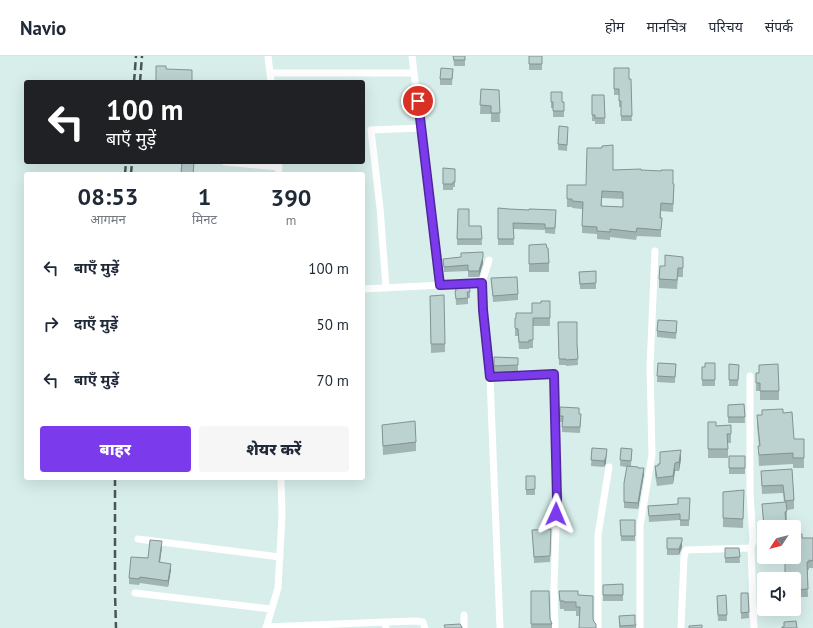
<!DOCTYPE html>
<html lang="hi">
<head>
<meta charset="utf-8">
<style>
	body { margin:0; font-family:"PT Sans","Noto Sans Devanagari",sans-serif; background:#f6f6f7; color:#1f2937; height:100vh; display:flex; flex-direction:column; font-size:15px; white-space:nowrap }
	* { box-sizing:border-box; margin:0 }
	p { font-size:13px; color:#747a83 }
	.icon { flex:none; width:22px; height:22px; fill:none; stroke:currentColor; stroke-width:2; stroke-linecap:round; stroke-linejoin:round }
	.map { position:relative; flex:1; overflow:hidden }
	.side { position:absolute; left:24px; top:116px; width:341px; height:308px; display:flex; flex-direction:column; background:#fff; border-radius:4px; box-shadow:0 4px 16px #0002 }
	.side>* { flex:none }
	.banner { position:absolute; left:24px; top:24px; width:341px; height:84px; border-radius:4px; box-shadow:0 4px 16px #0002; background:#202124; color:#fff; overflow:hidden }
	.needle { width:26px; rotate:234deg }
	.controls { position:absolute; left:757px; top:464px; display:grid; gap:8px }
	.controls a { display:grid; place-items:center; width:44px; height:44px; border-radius:4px; background:#fff; box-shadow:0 4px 16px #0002; font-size:20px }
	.pin { position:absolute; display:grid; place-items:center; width:34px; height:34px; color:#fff; margin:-17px; border:2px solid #fff; border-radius:50%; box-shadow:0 1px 4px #0007 }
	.me { position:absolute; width:44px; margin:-22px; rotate:1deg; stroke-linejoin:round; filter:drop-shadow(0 0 3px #0008) }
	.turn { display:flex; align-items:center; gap:14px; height:84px; padding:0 16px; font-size:18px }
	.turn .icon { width:52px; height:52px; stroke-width:2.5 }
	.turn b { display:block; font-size:28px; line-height:34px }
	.eta { display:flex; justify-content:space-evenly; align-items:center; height:68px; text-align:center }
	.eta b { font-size:24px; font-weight:800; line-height:28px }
	.button { display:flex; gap:8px; margin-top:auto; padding:8px 16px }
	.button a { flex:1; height:46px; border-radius:4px; background:#7c3aed; color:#fff; font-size:16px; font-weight:800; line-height:46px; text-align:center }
	.button a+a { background:#f6f6f7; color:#1f2937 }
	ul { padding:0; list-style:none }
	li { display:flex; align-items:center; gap:12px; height:56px; padding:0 16px }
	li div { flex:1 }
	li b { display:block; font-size:15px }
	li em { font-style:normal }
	header { display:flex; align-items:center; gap:24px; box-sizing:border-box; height:56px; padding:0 20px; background:#fff; border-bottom:1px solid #e0e1e3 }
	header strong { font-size:19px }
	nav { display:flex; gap:22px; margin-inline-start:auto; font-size:14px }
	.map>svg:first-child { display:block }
</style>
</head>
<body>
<header>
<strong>Navio</strong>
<nav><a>होम</a><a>मानचित्र</a><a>परिचय</a><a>संपर्क</a></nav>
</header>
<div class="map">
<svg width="813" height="572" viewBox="0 0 813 572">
	<rect width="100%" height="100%" fill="#d7eeeb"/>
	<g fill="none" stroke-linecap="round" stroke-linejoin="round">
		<path stroke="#fff" stroke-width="7" d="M268 0 271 26
			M412 0 414 17
			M270 17H414L430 147 440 229
			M225 106 279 111
			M278 106 279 118
			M482 227 483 254 490 321 554 318 557 443 554 530 555 572
			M386 231 380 152 371 74 421 72
			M363 233 482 227 489 204
			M750 320V437L753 485 751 492 754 572
			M490 321 500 572
			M138 483 280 501
			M135 537 271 553
			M464 559V572
			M385 566 416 565 423 566 425 572
			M266 571 385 566 386 572
			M266 572 278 532 282 460 281 422
			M598 572V479L609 411
			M640 572V470L652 399 650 311 655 195
			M681 572 684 501 686 494 751 492"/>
		<path stroke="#4a5655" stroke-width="2.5" stroke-dasharray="8 4" stroke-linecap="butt" d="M134 26 136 0
			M140 26 142 0
			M125 118 126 106
			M131 118 132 106
			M115 422V537L116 572"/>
	</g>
	<path fill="#a1b5b3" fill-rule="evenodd" d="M453 0H465V10H454Z
		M529 0H542V14H529Z
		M614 12 629 23 632 65H621V51H619V39H614Z
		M453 13 452 29H440V23Z
		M481 33 499 34 500 66H491V58H480Z
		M551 36 562 46H564V61H553V52H551Z
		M592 39H604L605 68H595V65H592Z
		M568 76 567 95 558 94V88Z
		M443 112 455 113V131H453V134H443Z
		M613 114H641L673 128 674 136 673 156 661 155V181L637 180 636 184 610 181V184L597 183V178L582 177V153L572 152V151H567V129H586ZM602 142 623 143V151L602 150Z
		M498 152 556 160 555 178 545 177V174L513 173 514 189H498Z
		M458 153 469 170H481L482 189H457Z
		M529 189 547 192 549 207V216H529Z
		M443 203 483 207 479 221H468V215L444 216Z
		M683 209V221H678L677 233 659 232V223L665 210Z
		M596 215V233H580L579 216Z
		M491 222 518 238V244L493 246Z
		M455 228 470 236V242H468V248L456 249Z
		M430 240 445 288V296L431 297Z
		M550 245V270H533V292H529V293H519L518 280H515V262L532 257 541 247Z
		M558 266 577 289 578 309 566 310V309H559Z
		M677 271 676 283 657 281V275Z
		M494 301 518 302V315L494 316Z
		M658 307 676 308 675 327 657 326Z
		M715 307V330H702V311H705Z
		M729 308 739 309 738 330H729Z
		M756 317 779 335V344H760V335H756Z
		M744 348 745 367H728V349Z
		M560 351 579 358 581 364 580 377 562 376V366H560Z
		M762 354 783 357 794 383H804V412H793V408L759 410 758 390H759L757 370V359H762Z
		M382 369 416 386V395L383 399Z
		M731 369V387H728V402H708V375L716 370Z
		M592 392 606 407 604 411 591 410Z
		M621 392 632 393 631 410 638 412 644 418 638 453 624 452V446L627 411 620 410Z
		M729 400H745V418H729Z
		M681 403 679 415H675L673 428 657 430 655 419V410H658L660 408Z
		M792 413 794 444V453L787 454V464H786V471H764V479L762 448 784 446 783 437 762 438 761 415Z
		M526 420H535V439H526Z
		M744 434 743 472 723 471V436Z
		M690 442 689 470H680V464L649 466 648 450 678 448Z
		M620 464H635V485H621Z
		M551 473 550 506 534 507 532 474Z
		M667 482 682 491 679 499H667Z
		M802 482H813V512H809V514H807L808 541H794V523H764V537H762V519L769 520H785Z
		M162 491 160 506 171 514 168 531 140 527 139 529 129 528V522L148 502Z
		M725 492H739L740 507H725Z
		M623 528V545H603V529Z
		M531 535 550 563 552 568V572H531Z
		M559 535 578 539 593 540 580 560H576V555H564V553H560Z
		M741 537H748L749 562 741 563Z
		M726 539 727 565H718L717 546Z
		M619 560 635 567 636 569V572H619Z"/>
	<path fill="#839392" d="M483 201V207L479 221V215Z
		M607 393 606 407 604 411V405Z
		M681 394V403L679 415V406Z
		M675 407V415L673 428V420Z
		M644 412V418L638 453V447Z
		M162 485V491L159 512V506Z
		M682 485V491L679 499V493Z
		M171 508V514L168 531V525Z"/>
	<path fill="#bbd2d0" stroke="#839392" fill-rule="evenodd" d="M453 0H465V4H454Z
		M529 0H542V8H529Z
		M156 10H166V13L192 14V26H156Z
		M441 12 453 13 452 23H440Z
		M614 12H629V23H631L632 60H621V45H619V33H614Z
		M481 33 499 34 500 57H491V50L480 49Z
		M551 36H562V46H564V55H553V46H551Z
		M592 39H604L605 62H595V59H592Z
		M559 70 568 71 567 89 558 88Z
		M613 89V114L641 113V114L661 115V114H673V128H674L673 148 661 147 660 162H662L661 174 637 172 636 176 610 173V176L597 175V171L582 170 583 146 572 145V143H567V129H586L587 92H602V90ZM602 135 623 136V151L601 150Z
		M182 106H194L193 118H181Z
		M443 112 455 113V126H453V128H443Z
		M498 152 509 153 529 154V153L556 154 555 172H545V168L513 167 514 183H498Z
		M458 153H469V170H481L482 183H457Z
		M546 188 547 192H548L549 207 529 208V189Z
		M483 196V201L479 215H468V209L444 211 443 203 461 201V197Z
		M665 199 683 201V212H678L677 224 659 223 660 210H665Z
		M596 215V227L580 228 579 216Z
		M517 221 518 238 493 240 491 222Z
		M469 227 470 236H467L468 242 456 243 455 235H456L455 228Z
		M444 239 445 288H431L430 240Z
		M541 245H550V262H533V284H529V286H519L518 273 515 272V262H516V257H532V247H541Z
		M658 264 677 265 676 277 657 275Z
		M558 266H577V288L578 303 566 304V303H559Z
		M494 301 518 302V309L494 310Z
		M658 307 676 308 675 321 657 320Z
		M705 307H715V324H702V311H705Z
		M729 308 739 309 738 324H729Z
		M778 308 779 335H760V327H756V317H759V309Z
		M744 348 745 361H728V349Z
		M560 351 579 352V358H581L580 371H562L563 360H560Z
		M783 353V357L792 356 794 383H804V402H793V397L759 399 758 390H760L757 359H762V354Z
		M415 365 416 386 383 390 382 369Z
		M708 366H716V370L731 369V378H727L728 393H708Z
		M592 392 607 393 606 401 604 405 591 404Z
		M621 392 632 393 631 405 620 404Z
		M681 394 679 406 675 407 673 420 657 422 655 410H658V408H660V396Z
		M729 400H745V412H729Z
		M627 410 638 411V412H644L638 447 624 446V427Z
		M792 413 794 444 785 445 783 429 762 430 761 415Z
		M526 420H535V433L526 434Z
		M744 434 743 463 723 462V436Z
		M678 442H690L689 464H680V458L649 460 648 450 678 448Z
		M786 446 787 455 785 456 786 469 764 470 762 448Z
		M620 464H635V480H621Z
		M551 473 550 500 534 501 532 474Z
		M794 478H802V482H813V505L809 504V506H807L808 533 794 534V523H764V529H762V519H769V520H785V501H794Z
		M667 482H682V485L679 493H667Z
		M150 484 162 485 159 506 171 508 168 525 140 521 139 523 129 522 131 501 148 502Z
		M725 492H739L740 501 725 502Z
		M623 528V539H603V529Z
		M531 535H549L550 563 552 568H531Z
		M559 535H578V539L593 540V563L594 566 596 568V572H579L580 551H576V546H564V545H560Z
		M741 537H748L749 556 741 557Z
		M726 539 727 559H718L717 540Z
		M635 559V567L636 569 620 570 619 560Z
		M796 565 797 572H782V571H784V566Z
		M460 568 462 571V572H445L444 569Z
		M702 569V572H689V570Z"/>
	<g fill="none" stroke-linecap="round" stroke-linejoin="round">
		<g stroke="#51269a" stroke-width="10">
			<path id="route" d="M418 45 440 229 482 227 483 254 490 321 554 318 557 443 556 458"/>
		</g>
		<use href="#route" stroke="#7c3aed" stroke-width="7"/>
	</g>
</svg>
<div class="controls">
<a><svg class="needle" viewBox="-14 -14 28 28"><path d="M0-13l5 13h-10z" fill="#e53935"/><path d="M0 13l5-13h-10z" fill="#747a83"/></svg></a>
<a><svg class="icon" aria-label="sound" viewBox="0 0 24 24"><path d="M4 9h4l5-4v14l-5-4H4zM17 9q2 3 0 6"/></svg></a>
</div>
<div class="pin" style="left:418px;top:45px;background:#d93025"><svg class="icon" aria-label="arrive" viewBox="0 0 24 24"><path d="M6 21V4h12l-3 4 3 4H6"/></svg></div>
<svg class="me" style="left:556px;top:458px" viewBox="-20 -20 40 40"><path d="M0-17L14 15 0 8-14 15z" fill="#7c3aed" stroke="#fff" stroke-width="4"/></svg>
<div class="banner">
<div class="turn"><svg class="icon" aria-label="left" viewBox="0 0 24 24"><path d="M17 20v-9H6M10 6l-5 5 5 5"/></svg><div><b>100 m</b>बाएँ मुड़ें</div></div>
</div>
<section class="side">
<div class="eta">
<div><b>08:53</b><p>आगमन</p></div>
<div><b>1</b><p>मिनट</p></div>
<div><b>390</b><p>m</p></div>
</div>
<ul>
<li><svg class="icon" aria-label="left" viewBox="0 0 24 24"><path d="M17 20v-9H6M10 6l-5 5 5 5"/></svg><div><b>बाएँ मुड़ें</b></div><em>100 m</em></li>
<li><svg class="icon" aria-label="right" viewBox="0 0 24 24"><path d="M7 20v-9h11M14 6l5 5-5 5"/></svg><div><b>दाएँ मुड़ें</b></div><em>50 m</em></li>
<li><svg class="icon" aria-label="left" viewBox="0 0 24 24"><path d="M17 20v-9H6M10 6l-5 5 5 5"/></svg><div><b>बाएँ मुड़ें</b></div><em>70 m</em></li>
</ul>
<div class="button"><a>बाहर</a><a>शेयर करें</a></div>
</section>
</div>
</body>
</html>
